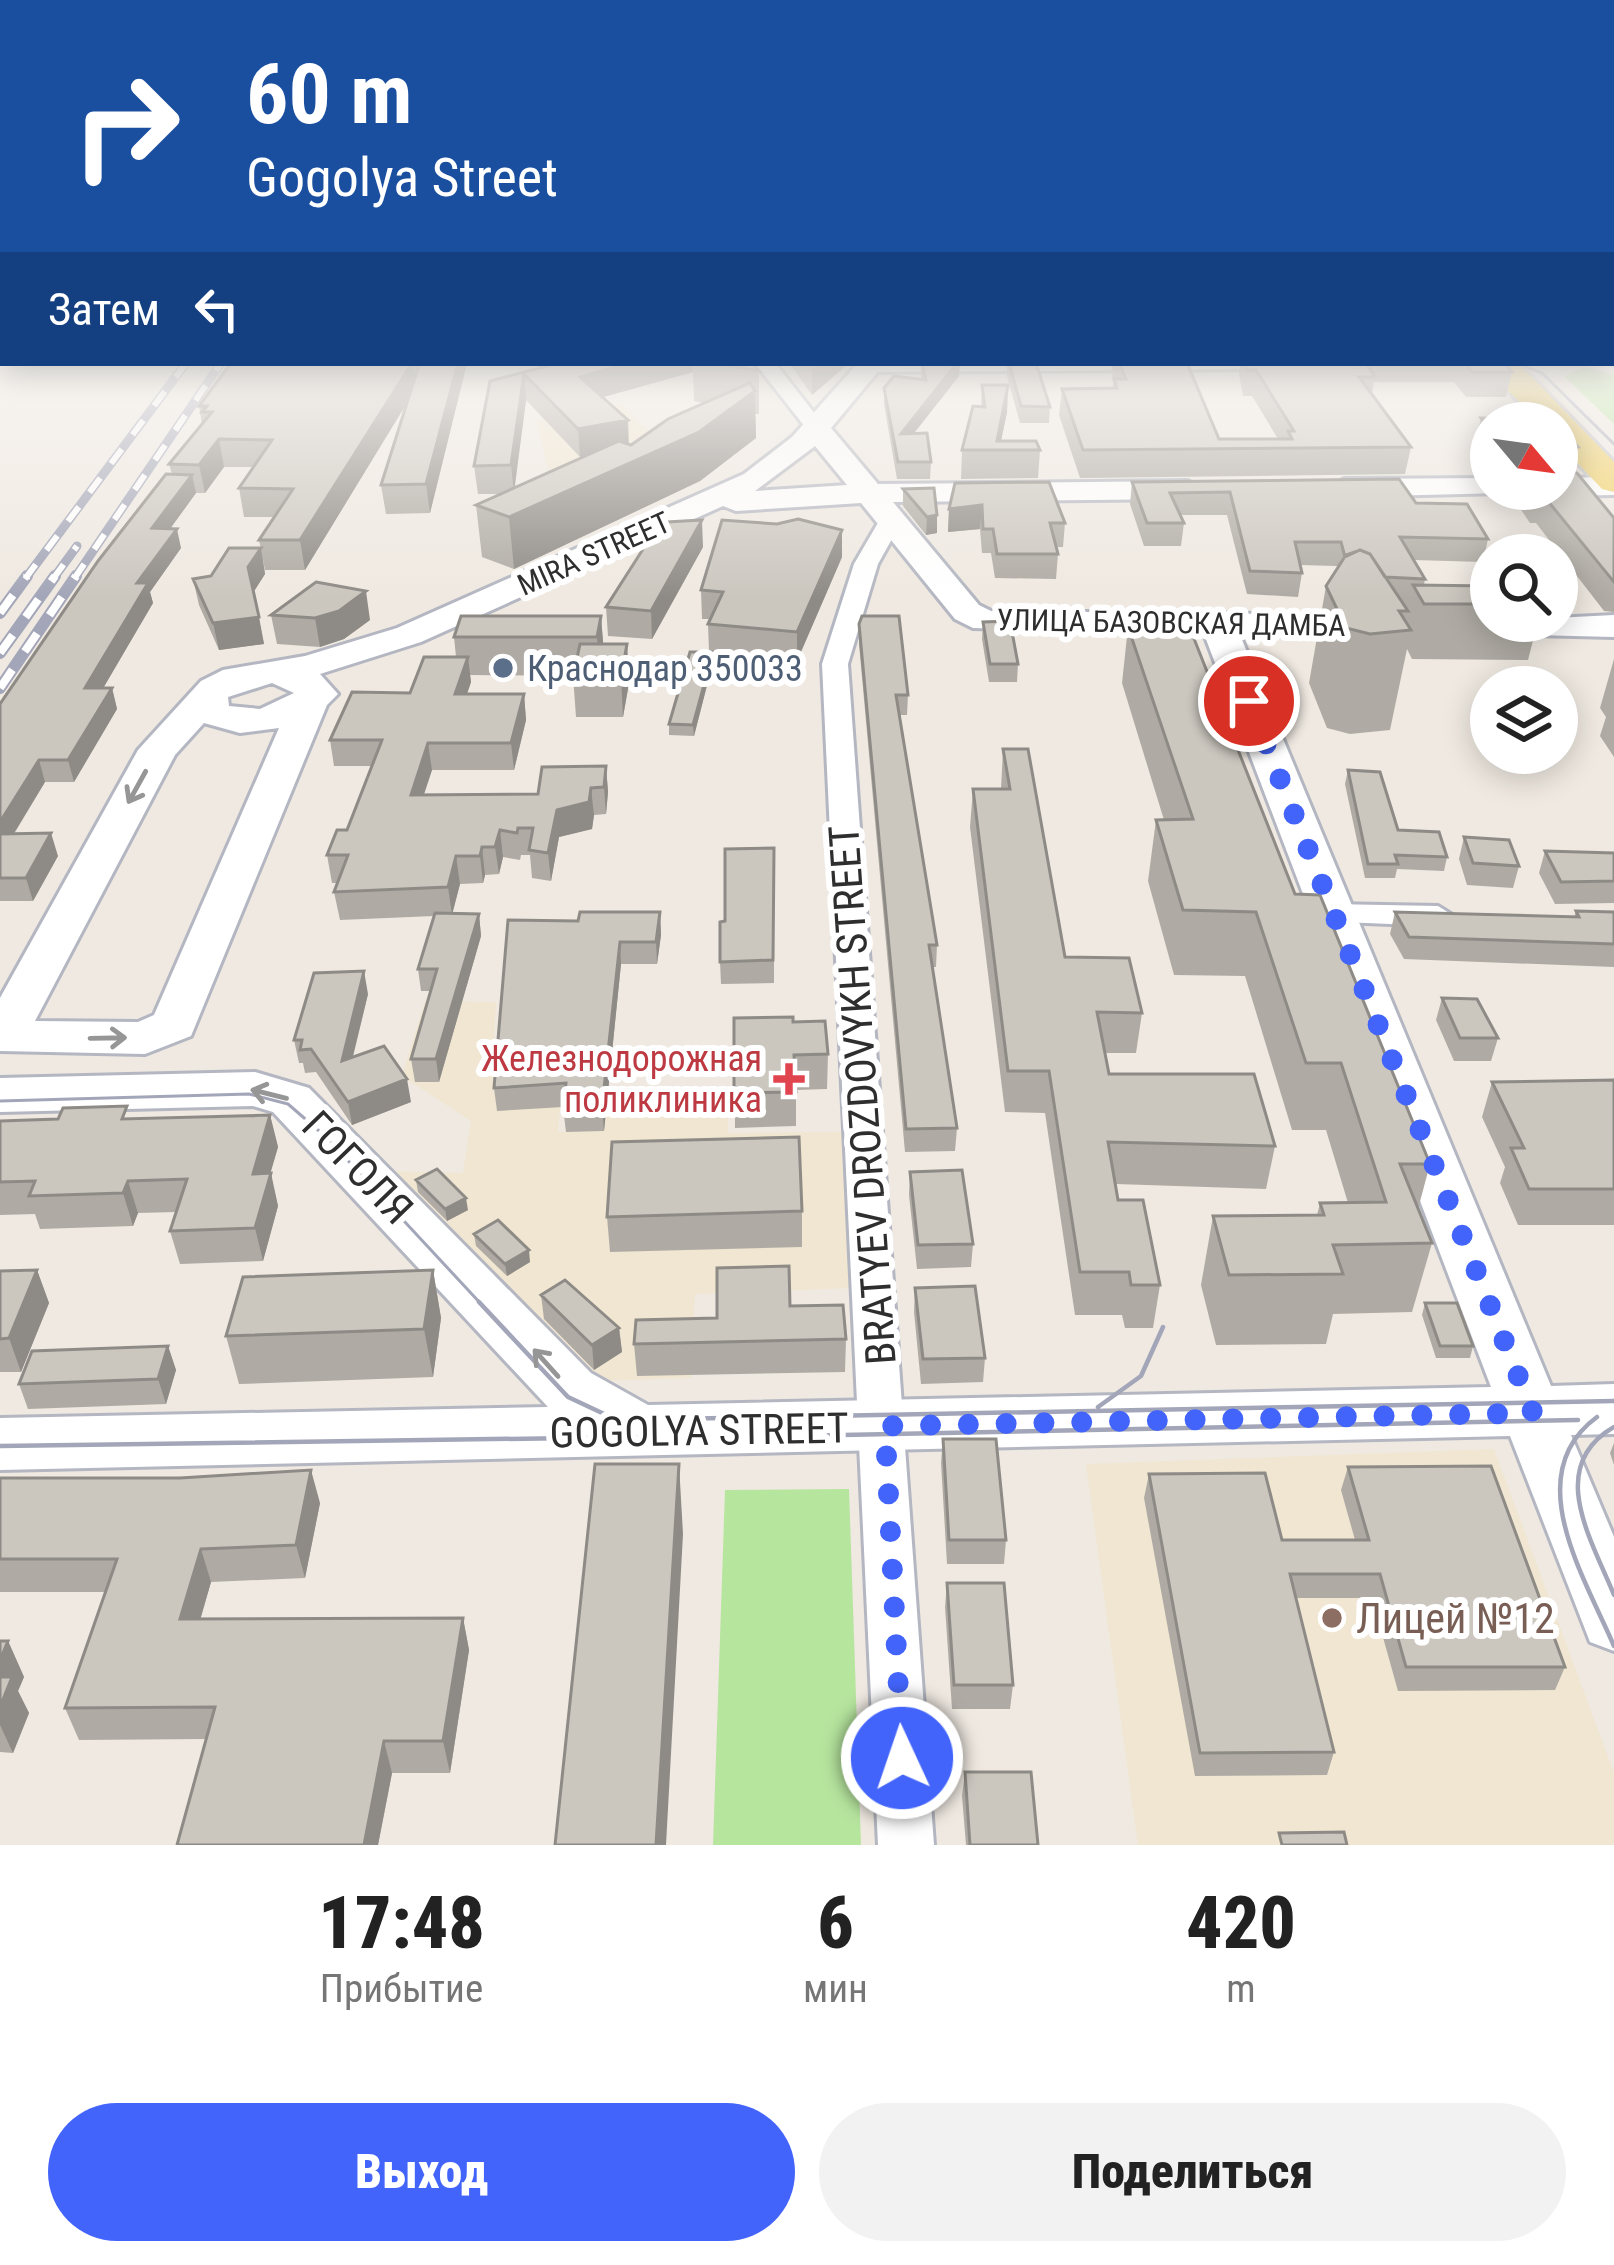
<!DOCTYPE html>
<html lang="ru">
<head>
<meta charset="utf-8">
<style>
	body { margin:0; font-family:"Roboto Condensed",sans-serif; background:#f2f2f2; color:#222; height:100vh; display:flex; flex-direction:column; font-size:45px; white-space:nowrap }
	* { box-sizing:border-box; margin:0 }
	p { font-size:39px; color:#767676 }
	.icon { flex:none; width:66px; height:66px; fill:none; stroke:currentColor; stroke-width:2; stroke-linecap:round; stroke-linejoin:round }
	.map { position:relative; height:1845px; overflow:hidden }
	.details { display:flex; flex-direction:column; background:#fff; flex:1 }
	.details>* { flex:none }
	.banner { position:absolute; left:0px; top:0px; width:1614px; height:366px; box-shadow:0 6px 30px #0003; background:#1a4fa0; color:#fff; overflow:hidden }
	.needle { width:78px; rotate:119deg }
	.controls { position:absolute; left:1470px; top:402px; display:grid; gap:24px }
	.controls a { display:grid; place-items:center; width:108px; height:108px; border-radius:50%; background:#fff; box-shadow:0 6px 30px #0003; font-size:60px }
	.pin { position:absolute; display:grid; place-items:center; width:102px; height:102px; color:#fff; margin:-51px; border:6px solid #fff; border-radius:50%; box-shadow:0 3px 12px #0007 }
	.me { position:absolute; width:132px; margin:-66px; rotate:357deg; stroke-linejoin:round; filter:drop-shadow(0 0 9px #0008) }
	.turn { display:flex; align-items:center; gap:42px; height:252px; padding:0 48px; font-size:54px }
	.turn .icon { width:156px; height:156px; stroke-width:2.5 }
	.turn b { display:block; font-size:84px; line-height:102px }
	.then { display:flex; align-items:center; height:114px; padding:0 48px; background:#0003; gap:24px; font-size:45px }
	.eta { display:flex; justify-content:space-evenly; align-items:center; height:204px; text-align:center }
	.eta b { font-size:72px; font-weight:800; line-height:84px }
	.primary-button { display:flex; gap:24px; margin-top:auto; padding:24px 48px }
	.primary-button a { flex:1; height:138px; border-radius:72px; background:#4264fb; color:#fff; font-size:48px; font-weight:800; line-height:138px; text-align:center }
	.primary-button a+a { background:#f2f2f2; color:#222 }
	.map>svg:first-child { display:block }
</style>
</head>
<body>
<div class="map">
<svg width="1614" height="1845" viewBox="0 0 1614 1845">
	<rect width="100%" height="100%" fill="#efe9e1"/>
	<path fill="#f0e6d1" d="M620 403 662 444 551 484 537 421Z
		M425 1001 496 1002 494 1039 566 1037 558 1132 604 1131 608 1096 727 1095 728 1133 842 1132 854 1288 695 1294 691 1378 601 1381 384 1171 463 1173 471 1121 402 1076Z
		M1494 1449 1614 1773V1845H1138L1086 1464Z"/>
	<path fill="#b6e59e" d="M1584 367 1614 375V424L1564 376Z
		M849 1489 861 1845H713L725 1490Z"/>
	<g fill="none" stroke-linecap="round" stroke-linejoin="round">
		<g stroke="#b4b7c1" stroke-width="6">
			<path id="street" d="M755 363H775L823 424V432H809Z
				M861 363H1294L1284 369 869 372Z
				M882 516 902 521 878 564 848 664 934 1845H878L822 664 854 564Z
				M1330 904 1438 906 1454 916 1438 926 1318 921 1314 914Z"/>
		</g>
		<g stroke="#b4b7c1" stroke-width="6">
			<path id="secondary" d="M858 363H885L831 428 878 484 1188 481 1203 490 1188 499 893 502 979 605 991 611 1378 615 1396 626 1378 637 1240 635 1551 1386 1614 1384V1434L1571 1435 1614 1537V1651L1590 1642 1510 1436 0 1470V1418L548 1407 273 1112 253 1106 0 1112V1078L255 1072 309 1088 591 1373 648 1405 1491 1387 1204 634 973 628 955 619 861 503 736 511 723 506 421 642 320 674 338 694 327 705 191 1036 145 1054 0 1051V998L138 750 201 681 223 670 305 656 397 628 744 474 792 437ZM815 446 847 485 755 491ZM272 683 294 693 260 709 229 706 228 697ZM204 723 240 733 279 728 154 1015 138 1022 35 1021 175 755Z
				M1614 477V495L1557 496 1543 489H1557V478Z
				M1491 478V489H1505L1502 493 1344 497 1329 488 1344 479Z
				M1474 615H1491V621L1614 615V637L1462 633 1456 626Z"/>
		</g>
		<g stroke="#c9c9c9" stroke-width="6">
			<path id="primary" d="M1480 363H1515L1526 371 1614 462V492L1602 489 1557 441V423H1541Z"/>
		</g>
		<use href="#street" fill="#fff" fill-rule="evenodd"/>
		<use href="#secondary" fill="#fff" fill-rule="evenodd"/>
		<use href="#primary" fill="#f2d163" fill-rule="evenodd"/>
		<path stroke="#a3a6b8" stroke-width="3" d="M1516 363 1542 373 1614 444
			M0 1101 249 1094 288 1104 326 1137 482 1305"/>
		<path stroke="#a3a6b8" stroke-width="4.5" d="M479 1302 568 1397 617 1420 1614 1401
			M1098 1407 1141 1376 1163 1327
			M1597 1417C1519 1474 1584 1576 1614 1646
			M1614 1427C1545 1467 1592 1540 1614 1595
			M792 1436 1578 1420
			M0 1446 642 1437"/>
		<g stroke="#a3a6b8" stroke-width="9">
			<path id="rail-far1" d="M25 579 186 363
				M53 579 77 546
				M74 579 221 363"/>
		</g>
		<g stroke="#a3a6b8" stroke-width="12">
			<path id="rail" d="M0 613 27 576
				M0 653 55 576
				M0 688 76 576"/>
		</g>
		<use href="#rail-far1" stroke="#fff" stroke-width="6" stroke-dasharray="18" stroke-linecap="butt"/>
		<use href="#rail" stroke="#fff" stroke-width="8" stroke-dasharray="22" stroke-linecap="butt"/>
	</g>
	<path fill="#afaba4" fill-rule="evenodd" d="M1611 339H1614V368L1593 363H1611Z
		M231 363H467L430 513 386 514 381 485 408 401 305 570H265L259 540 274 517H244L239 488 253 467H224L205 493H196L170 529 181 548 150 592 153 603 103 688H112L117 709 74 782H45L14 834 58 856 33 901H0V704L172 474 169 464 202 424 199 406Z
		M534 363H753L759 371V414H755L756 438 700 481 514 569 482 557 476 505 502 494H478L474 466 490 381 540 368ZM693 372 694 401 704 403 629 445 603 397ZM526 400 580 457 588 455 514 488Z
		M789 363H849L812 395Z
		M921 363 959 376 914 433 931 462 930 479H897L884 404V388L921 379Z
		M1007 363H1036L1050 407 1049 423H1020L1007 376Z
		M1112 363H1187L1219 439H1278L1252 396H1243L1239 374 1240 363H1505L1512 372 1506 397H1466L1454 382H1374L1372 394 1411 447 1405 474 1080 478 1059 415 1062 389 1113 388Z
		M982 385H1008L1007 412 1001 441 1040 450 1038 478 961 479 962 450 981 406Z
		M1520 410 1572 472 1614 518V612L1604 611 1536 523H1530L1507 489H1557L1491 423V467L1475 444 1481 418 1518 419Z
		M1132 482 1416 503 1488 539 1483 562 1414 560 1425 579 1424 585 1491 586V621H1538L1528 660 1412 659 1407 649 1390 730 1350 734 1327 728 1309 683 1326 586 1338 569 1337 566 1300 565 1302 573 1298 597 1247 594 1227 515H1180L1184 523 1181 546H1144L1130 504Z
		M903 489 937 515V533L926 535 903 506Z
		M949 509 1065 523 1063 547H1056L1058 554 1056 579 995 578 991 553H982L980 529 948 532Z
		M842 530V557L797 661 713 653V662L694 736 669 735V724L709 652 708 624 710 619H702L701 590Z
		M703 547 652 639 608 636 606 607Z
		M261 548 265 574 253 592 264 644 219 650 199 605 193 579 211 576Z
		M271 615 370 620 344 639 320 647 277 644Z
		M601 616 603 644H627L629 683 623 717H576L573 676 470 675 471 682 467 694H524L526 720 514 770H432L423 795 538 794 606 766 608 792 606 814 594 815 592 829 559 837 551 881 532 878 530 855H521L520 860 503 857 499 874 485 875 483 883 460 884 452 914H479L481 936 439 1082H415L411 1059 431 991H421L418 969 434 916 340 920 334 892 338 883H332L327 855 347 830 372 766H334L330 740 410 693 456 657 454 637Z
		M983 622 1018 664 1017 682H989L982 639Z
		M859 624 908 695 907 715H899L937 945 936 967H932L957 1128 955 1151 905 1152 859 644Z
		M1128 627 1295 894 1430 1164 1418 1209 1432 1243 1412 1312 1333 1314 1326 1344 1216 1345 1201 1285 1213 1216 1317 1215 1320 1203H1348L1326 1130H1292L1245 976 1174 975 1148 881 1156 820H1164L1122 683Z
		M1614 659V757L1600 736 1606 717 1600 708Z
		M1003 749 1065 957 1142 1013 1136 1053H1105L1109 1074 1275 1146 1266 1189 1116 1184 1118 1200 1160 1285 1153 1328H1125L1122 1315H1075L1045 1113 1005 1112 970 827 973 789H1001Z
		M1348 770 1398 830 1447 857 1444 871 1397 869 1395 878H1365L1345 784Z
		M1464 837 1519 866 1513 888 1467 885 1459 859Z
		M774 848V983L721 984 720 962 725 921Z
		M1545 851 1614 853V903L1555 904 1539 873Z
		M1576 911 1614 912V967L1404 959 1390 934 1395 912 1574 917Z
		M660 912 661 935 657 964H621L604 1131 566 1132 563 1107 497 1111 494 1088 578 921Z
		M368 994 353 1057 411 1102 352 1125 316 1072 305 1073 303 1063H299L294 1040Z
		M1442 998 1498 1038 1491 1061H1454L1436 1020Z
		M734 1018 793 1022 828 1054 827 1089 796 1090V1126L735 1128Z
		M1614 1080V1225H1518L1500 1183 1505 1167 1482 1117 1492 1082Z
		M270 1115 278 1147 270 1173 278 1206 263 1261 180 1264 170 1231 176 1212 138 1213 133 1226 40 1229 35 1214 0 1215V1121Z
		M910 1172 973 1244 971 1267 917 1269 909 1195Z
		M416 1180 468 1210 447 1221 418 1192Z
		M802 1211V1247L610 1252 607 1217Z
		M474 1234 530 1262 507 1276 476 1246Z
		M37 1270 49 1303 21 1372H0V1271Z
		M433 1270 441 1318 433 1377 239 1384 226 1336Z
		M915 1288 985 1358 983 1382 921 1384 914 1312Z
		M541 1295 619 1328 622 1352 594 1370 544 1319Z
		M1425 1303 1473 1346 1470 1358H1436L1422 1315Z
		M790 1306 846 1339 845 1372 637 1376 634 1344 717 1318Z
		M168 1346 176 1370 166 1404 28 1409 19 1384Z
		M943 1439 1006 1540 1004 1564H947L941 1463Z
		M1614 1443V1465L1610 1453Z
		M1348 1467 1565 1667 1555 1690 1398 1691 1372 1598H1296L1334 1752 1327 1775 1195 1776 1144 1498 1149 1474 1282 1540H1355L1341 1490Z
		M0 1478 320 1503 305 1578 211 1582 200 1619 463 1618 469 1650 450 1773H392L378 1845H177L206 1739 79 1740 65 1708 105 1592H0Z
		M947 1583 1013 1685 1010 1709H952L945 1607Z
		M0 1641H8L24 1677 18 1691 29 1713 13 1753 0 1752Z
		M965 1772 1038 1845H966L962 1796Z"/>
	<path fill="#8e8b86" d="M412 363 416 388 305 570 300 540Z
		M458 363H467L430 513 426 484Z
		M630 363H692L693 372 582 403 580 377Z
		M820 363H849L812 395V369Z
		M957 363H960L959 376 900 451 901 434Z
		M524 374 526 400 514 493 511 465Z
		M1008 385 1007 412 999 450 997 441Z
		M755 391 756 438 700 481 514 569 509 517Z
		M628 420 629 447 580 457 578 429Z
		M219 439 224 467 205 493 199 465Z
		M1578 447 1571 473 1557 475V458L1560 448Z
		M192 475 196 493 156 548 152 528Z
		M982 505 980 529 948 532 949 509Z
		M937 515V533L926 535 927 517Z
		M702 520 703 547 652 639 651 611Z
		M177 529 181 548 150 592 153 603 91 709 85 688 137 583Z
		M842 530V557L797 661V632Z
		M261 548 265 574 253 593 248 567Z
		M366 591 370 620 344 639 320 647 315 618Z
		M601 616 604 654 600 676 597 637Z
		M259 617 264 644 219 650 213 623Z
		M627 644 629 683 623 717 621 677Z
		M713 652V662L694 736 693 725Z
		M468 657 471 682 458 720 455 694Z
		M112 688 117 709 74 782 68 760Z
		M524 694 526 720 514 770 511 743Z
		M428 743 432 770 415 822 411 795Z
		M39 760 45 782 0 856V822Z
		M606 766 608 792 606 814 604 787Z
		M591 788 594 815 592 829 559 837 551 881 548 853 557 810Z
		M500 830 503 857 499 874 495 847Z
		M51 833 58 856 33 901 26 878Z
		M482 847 485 875 483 883 480 856Z
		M456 856 460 884 452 915 448 887Z
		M660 912 661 935 657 964 656 942Z
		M479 914 481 936 439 1082 436 1059Z
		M620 942 621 964 604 1131 602 1107Z
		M364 971 368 994 346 1084 342 1061Z
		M407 1079 411 1102 352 1125 348 1102Z
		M270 1115 278 1147 261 1206 253 1174Z
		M271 1173 278 1206 263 1261 255 1228Z
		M128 1181 138 1213 133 1226 123 1193Z
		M466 1198 468 1210 447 1221 445 1209Z
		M529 1250 530 1262 507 1276 505 1264Z
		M37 1270 49 1303 21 1372 9 1338Z
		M433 1270 441 1318 433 1377 424 1329Z
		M619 1328 622 1352 594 1370 592 1345Z
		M168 1346 176 1370 166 1404 158 1379Z
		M679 1464 683 1534 666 1845H656Z
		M311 1470 320 1503 305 1578 296 1545Z
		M201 1549 211 1582 191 1652 180 1619Z
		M463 1618 469 1650 450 1773 443 1741Z
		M8 1641 24 1677 18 1691 29 1713 13 1753 0 1725V1660Z
		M384 1741 392 1773 378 1845H364Z"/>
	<path fill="#cbc7bf" stroke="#8e8b86" stroke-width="3" d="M231 363H412L300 540H259L293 489 239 488 272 440 219 439 199 465 169 464 212 412H202L207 406H199Z
		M413 363H458L426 484 381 485 419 365Z
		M559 363H630L580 377 628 420 578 429 524 374 511 465 474 466 490 381Z
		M718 363H753L759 371Z
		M922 363H957L901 434 927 433 931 462H898L884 388 894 376 926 380Z
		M1009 363H1036L1050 407 1021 406Z
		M1119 363H1187L1219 439H1292L1288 431H1294L1256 370H1247L1245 363H1366L1375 377H1359L1411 447 1083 450 1062 389 1117 388 1114 379H1126Z
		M1465 363H1505L1512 372H1472Z
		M750 383 755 391 699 432 509 517 476 505 619 441 631 445 668 419Z
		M982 385H1008L997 441H1036L1040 450H962L973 406 985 407Z
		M1520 410H1547L1578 447 1560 448 1559 458H1557V423H1491V432L1481 418 1527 419Z
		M1557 468 1577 473 1614 518V582L1543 495H1537L1533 489H1557Z
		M166 474 192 475 152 528 177 529 137 583H148L85 688H112L68 760H39L0 822V704L98 561Z
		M1399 479 1416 503 1467 504 1488 539 1400 537 1425 579 1385 577 1370 554 1360 550 1345 557 1341 542H1295L1302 573 1250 571 1230 492 1170 493 1184 523H1147L1132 482Z
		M1049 482 1065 523H1050L1058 554H997L993 529H983L982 505 949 509 955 483Z
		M934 488 937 515 927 517 903 489Z
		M798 519 842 530 797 632 708 624 723 592 701 590 722 520 777 524Z
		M702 520 651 611 606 607 654 532 667 522Z
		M229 548H261L248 567 259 617 213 623 193 579 211 576Z
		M1360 550 1370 554 1408 611H1399L1411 630 1370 634 1346 628 1326 586 1346 555Z
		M316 582 366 591 339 611 315 618 271 615Z
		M1413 585 1491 586V604H1424Z
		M461 616H601L597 637H454Z
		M862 616H899L908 695H896L937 945H929L957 1128 906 1129 859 624Z
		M1010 621 1018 664H990L983 622Z
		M1189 626 1295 894 1320 895 1430 1164H1400L1432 1243 1333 1245 1343 1274 1229 1275 1213 1216 1324 1215 1320 1203 1386 1202 1341 1063H1306L1256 912 1183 910 1156 820 1193 819 1128 627Z
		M580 644H627L621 677H573Z
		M690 652H713L693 725 669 724Z
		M424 657H468L455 694H524L511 743H428L411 795 538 794 542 767 606 766 604 787 591 788 589 802 557 810 548 853 529 850 533 828H518L517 833 500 830 495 847H482L480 856H456L448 887 334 892 348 855H327L337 830H347L382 740H330L352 692 410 693Z
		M1003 749H1028L1065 957 1129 958 1142 1013 1097 1012 1109 1074H1254L1275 1146 1108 1142 1118 1200H1143L1160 1285H1131L1129 1272H1080L1049 1071H1008L973 789H1010Z
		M1348 770 1380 772 1398 830 1439 832 1447 857 1395 855 1398 864H1368Z
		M51 833 26 878H0V834Z
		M1464 837 1509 840 1519 866 1473 863Z
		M774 848 773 960 720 962V922L725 921V849Z
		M1545 851 1614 853V881L1561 882Z
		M1576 911 1614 912V944L1409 937 1395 912 1579 917Z
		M580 912H660L656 942H620L602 1107 563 1108 566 1083 494 1088 508 920 578 921Z
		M435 913 479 914 436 1059H411L437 969H418Z
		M364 971 342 1061 384 1046 407 1079 348 1102 311 1049 300 1050 302 1040H294L314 973Z
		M1442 998 1477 999 1498 1038H1460Z
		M793 1017V1022L825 1021 828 1054 794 1055 796 1092 734 1093V1018Z
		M1614 1080V1189H1529L1511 1148H1524L1492 1082Z
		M127 1106 122 1119 270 1115 253 1174 271 1173 255 1228 170 1231 187 1179 128 1181 123 1193 29 1196 35 1181 0 1182V1121L58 1119 63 1108Z
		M799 1137 802 1211 607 1217 612 1142Z
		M437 1169 466 1198 445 1209 416 1180Z
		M962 1170 973 1244 918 1245 910 1172Z
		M498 1220 529 1250 505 1264 474 1234Z
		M789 1266 790 1306 843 1305 846 1339 634 1344 636 1320 717 1318V1268Z
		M37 1270 9 1338 0 1339V1271Z
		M433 1270 424 1329 226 1336 243 1277Z
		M565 1280 619 1328 592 1345 541 1295Z
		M975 1286 985 1358 923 1359 915 1288Z
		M1425 1303H1457L1473 1346H1440Z
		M168 1346 158 1379 19 1384 32 1351Z
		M943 1439H996L1006 1540H949Z
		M595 1464H679L656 1845H555Z
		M1491 1466 1565 1667H1406L1380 1574H1290L1334 1752 1200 1753 1149 1474 1265 1473 1282 1540H1369L1348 1467Z
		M311 1470 296 1545 201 1549 180 1619 463 1618 443 1741H384L364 1845H177L215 1707 65 1708 117 1559H0V1478H180Z
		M947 1583H1004L1013 1685H954Z
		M0 1641H8L0 1660Z
		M0 1677H12L0 1707Z
		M965 1772H1031L1038 1845H970Z
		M1344 1832 1347 1845H1282L1279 1833Z"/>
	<defs><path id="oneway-shaft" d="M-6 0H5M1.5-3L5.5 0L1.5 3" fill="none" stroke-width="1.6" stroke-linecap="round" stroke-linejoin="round" transform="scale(3)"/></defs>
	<g stroke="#969696">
		<use href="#oneway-shaft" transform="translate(137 787) rotate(119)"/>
		<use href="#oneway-shaft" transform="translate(108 1038) rotate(-1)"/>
		<use href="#oneway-shaft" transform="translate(269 1094) rotate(-166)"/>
		<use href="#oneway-shaft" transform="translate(546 1363) rotate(-132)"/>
	</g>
	<linearGradient id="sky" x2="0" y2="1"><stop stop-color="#7abfeb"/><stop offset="0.57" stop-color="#f8f5f2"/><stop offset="1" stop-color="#f8f5f2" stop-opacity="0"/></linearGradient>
	<rect width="1614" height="598" fill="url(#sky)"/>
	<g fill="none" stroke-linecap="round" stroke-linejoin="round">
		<path stroke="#4264fb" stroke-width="21" stroke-dasharray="0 37.8" d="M902 1758 885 1426 1533 1413 1249 701"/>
	</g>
	<circle fill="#5c6f8a" stroke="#fff" stroke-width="4.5" cx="503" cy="668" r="12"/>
	<path fill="#e0444e" stroke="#fff" stroke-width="4.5" d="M783 1061h12v12h12v12h-12v12h-12v-12h-12v-12h12z"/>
	<circle fill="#8d6e63" stroke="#fff" stroke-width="4.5" cx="1332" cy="1618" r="12"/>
	<g text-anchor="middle" stroke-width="12" stroke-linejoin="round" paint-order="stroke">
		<g font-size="30" fill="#2e2e2e" stroke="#fff">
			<text transform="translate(594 554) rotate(-24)" y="10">MIRA STREET</text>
			<text transform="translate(1171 623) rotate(1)" y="10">УЛИЦА БАЗОВСКАЯ ДАМБА</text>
		</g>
		<g font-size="36" fill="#4e5e75" stroke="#fff" text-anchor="start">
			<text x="527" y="681">Краснодар 350033</text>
		</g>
		<g font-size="36" fill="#be3a42" stroke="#fff" text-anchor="end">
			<text x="762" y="1071">Железнодорожная<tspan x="762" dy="41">поликлиника</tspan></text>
		</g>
		<g font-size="42" fill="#2e2e2e" stroke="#fff">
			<text transform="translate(862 1095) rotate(-94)" y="15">BRATYEV DROZDOVYKH STREET</text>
			<text transform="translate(358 1167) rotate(46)" y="15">ГОГОЛЯ</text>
			<text transform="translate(699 1430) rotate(-1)" y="15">GOGOLYA STREET</text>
		</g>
		<g font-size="42" fill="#785e54" stroke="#fff" text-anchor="start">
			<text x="1356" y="1633">Лицей №12</text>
		</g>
	</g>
</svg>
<div class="controls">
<a><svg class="needle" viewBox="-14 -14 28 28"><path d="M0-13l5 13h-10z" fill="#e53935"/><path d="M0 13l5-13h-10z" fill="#767676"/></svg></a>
<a><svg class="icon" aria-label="search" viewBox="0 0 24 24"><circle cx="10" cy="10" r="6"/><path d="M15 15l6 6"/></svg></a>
<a><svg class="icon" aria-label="layers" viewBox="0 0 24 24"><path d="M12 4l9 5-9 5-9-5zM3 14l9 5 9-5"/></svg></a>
</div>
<div class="pin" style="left:1249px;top:701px;background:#d93025"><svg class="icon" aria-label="arrive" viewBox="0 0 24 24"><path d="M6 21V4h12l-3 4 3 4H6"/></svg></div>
<svg class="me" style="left:902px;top:1758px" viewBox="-20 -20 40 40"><circle r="17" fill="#4264fb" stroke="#fff" stroke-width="3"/><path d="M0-11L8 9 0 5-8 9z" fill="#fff"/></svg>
<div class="banner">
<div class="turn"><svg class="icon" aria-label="right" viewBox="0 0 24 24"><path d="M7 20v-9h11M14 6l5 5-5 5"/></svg><div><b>60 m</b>Gogolya Street</div></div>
<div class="then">Затем<svg class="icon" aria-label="left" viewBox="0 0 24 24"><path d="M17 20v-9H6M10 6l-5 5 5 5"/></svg></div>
</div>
</div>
<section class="details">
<div class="eta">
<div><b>17:48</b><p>Прибытие</p></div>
<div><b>6</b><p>мин</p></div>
<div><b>420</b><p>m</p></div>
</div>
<div class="primary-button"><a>Выход</a><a>Поделиться</a></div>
</section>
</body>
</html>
